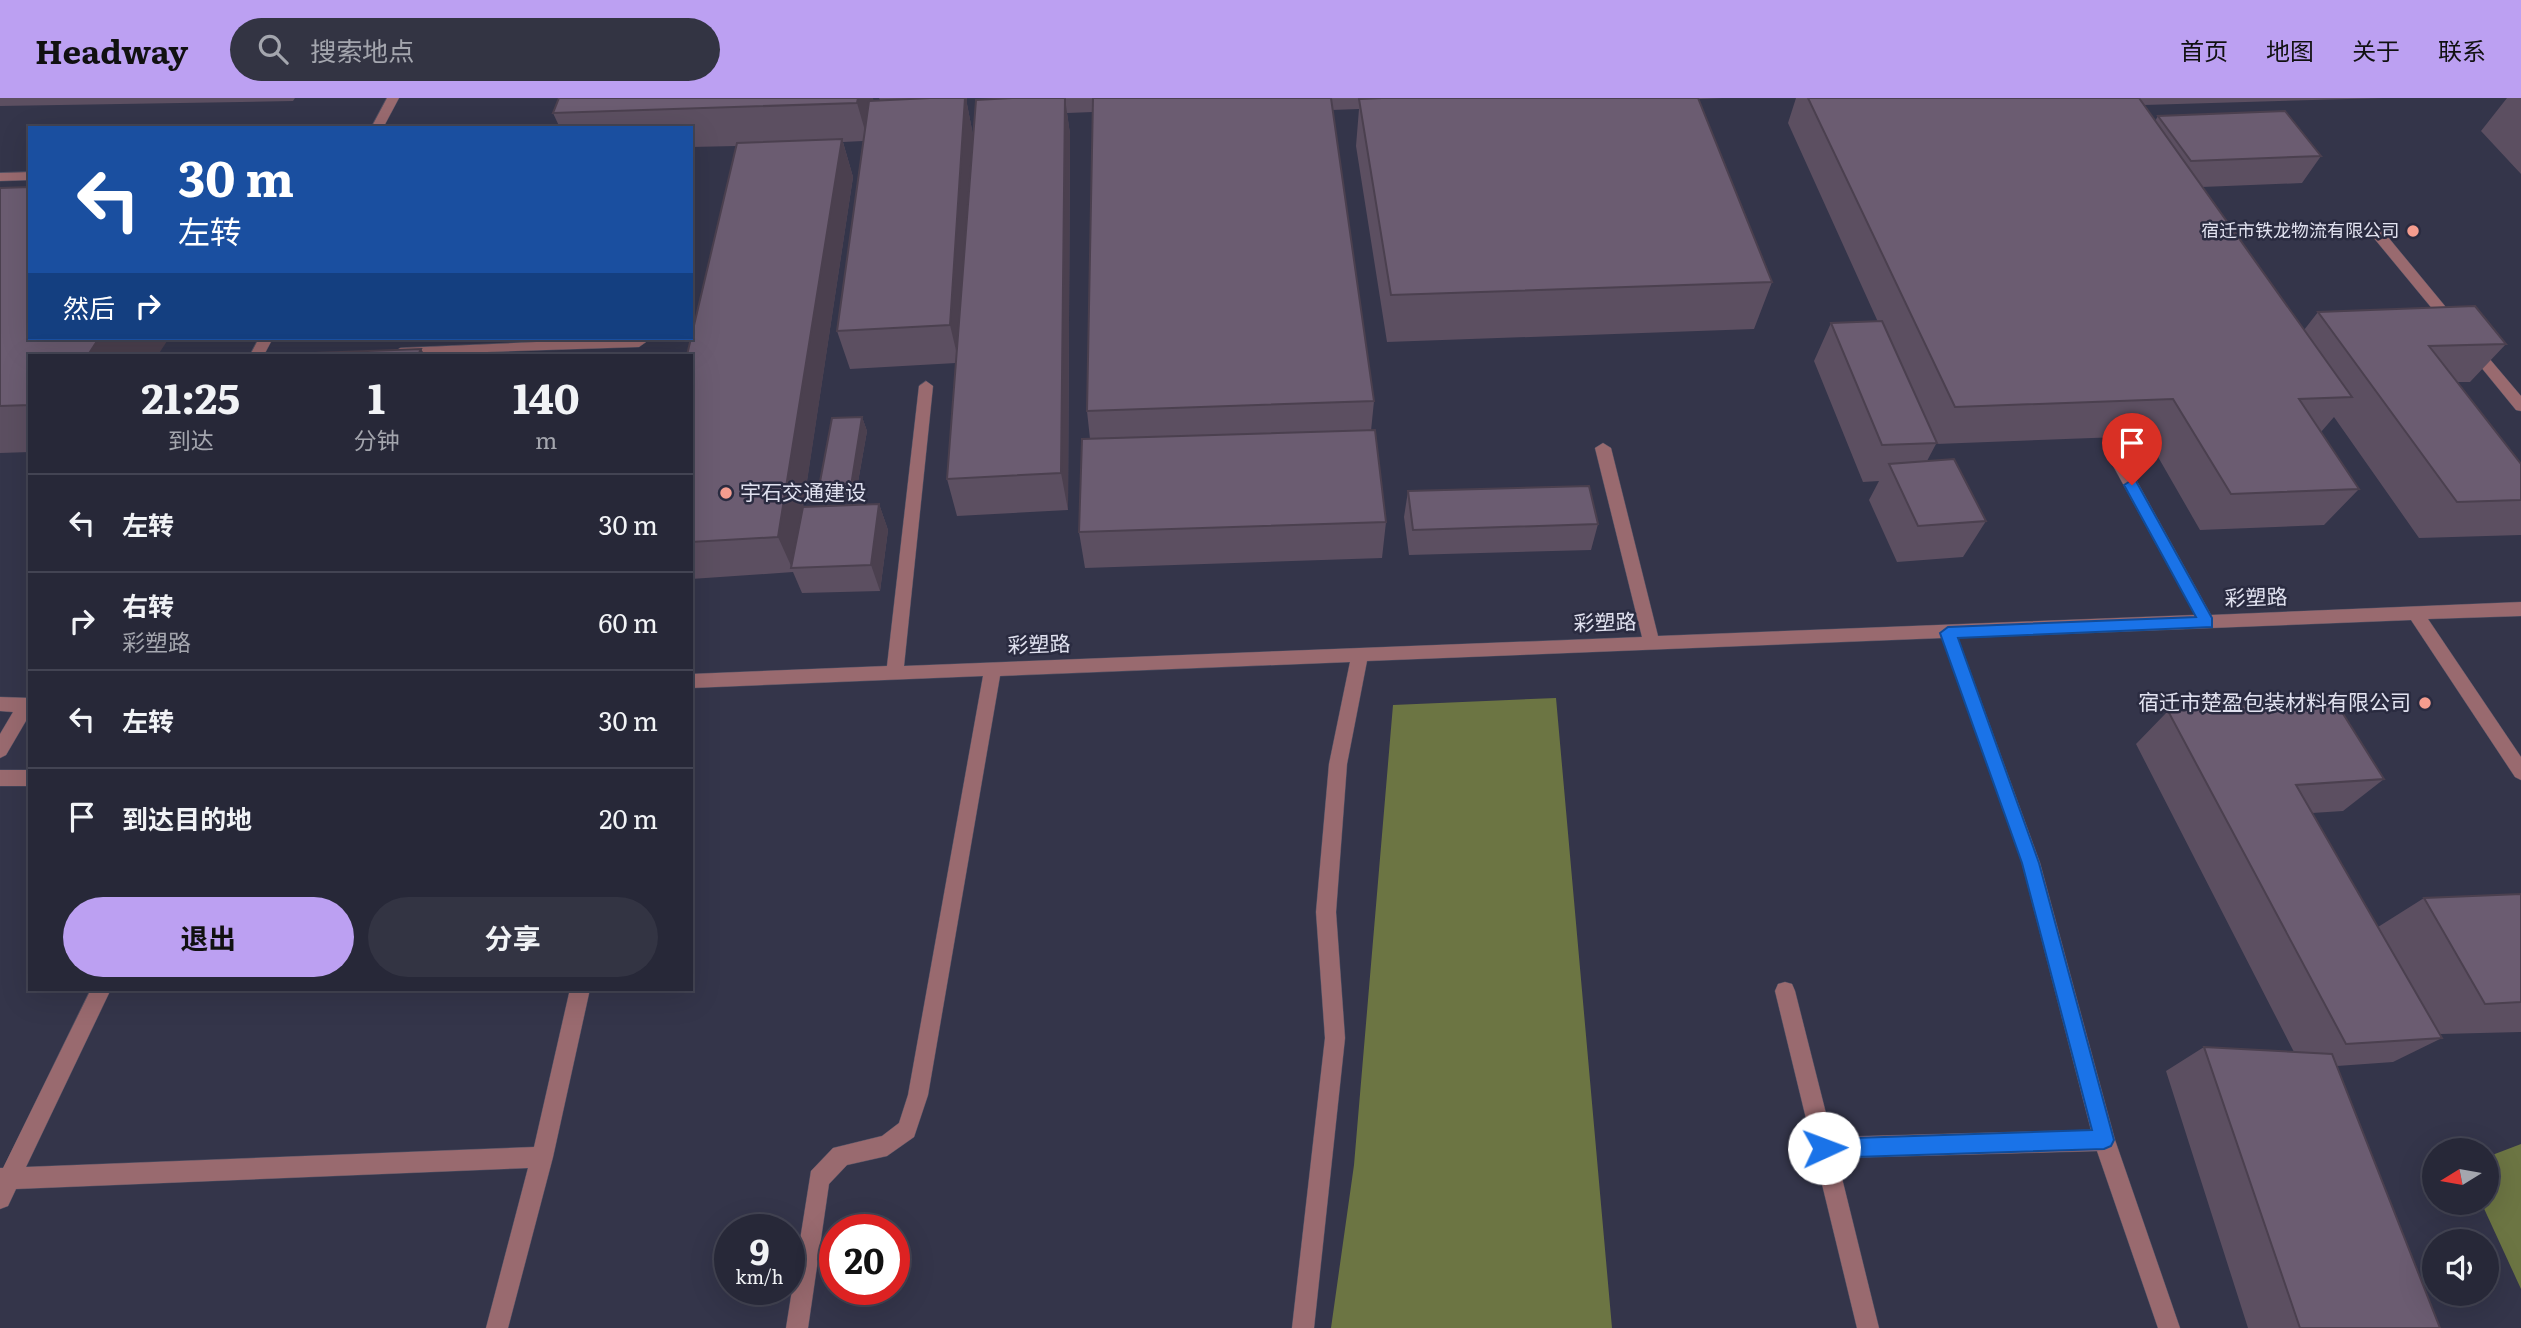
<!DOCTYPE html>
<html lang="zh">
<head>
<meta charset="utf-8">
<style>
	body { margin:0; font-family:Literata,"Noto Sans SC",serif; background:#333443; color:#f1f3f6; height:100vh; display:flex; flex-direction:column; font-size:26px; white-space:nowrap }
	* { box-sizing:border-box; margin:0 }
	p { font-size:23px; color:#a4a6ae }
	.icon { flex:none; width:38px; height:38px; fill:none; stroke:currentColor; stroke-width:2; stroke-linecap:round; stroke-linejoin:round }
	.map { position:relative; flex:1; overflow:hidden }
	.panel { position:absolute; left:28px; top:256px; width:665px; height:637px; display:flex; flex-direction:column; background:#272838; border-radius:0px; box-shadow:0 7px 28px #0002,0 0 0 2px #434453 }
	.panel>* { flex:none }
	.hud { position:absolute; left:28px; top:28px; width:665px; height:214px; border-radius:0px; box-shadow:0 7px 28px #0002,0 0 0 2px #434453; background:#1a4fa0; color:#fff; overflow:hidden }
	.needle { width:46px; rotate:259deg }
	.controls { position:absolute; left:2422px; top:1040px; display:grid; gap:14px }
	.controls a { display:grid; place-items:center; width:77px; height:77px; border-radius:50%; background:#272838; box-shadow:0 7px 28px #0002,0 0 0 2px #434453; font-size:35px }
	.speed { position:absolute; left:714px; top:1116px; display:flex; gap:14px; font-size:35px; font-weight:700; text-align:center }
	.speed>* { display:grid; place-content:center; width:91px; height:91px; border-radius:50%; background:#272838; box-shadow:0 7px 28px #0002,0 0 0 2px #434453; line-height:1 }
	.speed small { font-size:18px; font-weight:400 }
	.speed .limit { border:10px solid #d22; background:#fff; color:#111 }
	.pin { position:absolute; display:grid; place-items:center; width:60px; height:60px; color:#fff; margin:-72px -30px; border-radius:50% 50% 50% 0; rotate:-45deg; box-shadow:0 0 7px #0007 }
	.pin .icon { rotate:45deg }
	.me { position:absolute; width:77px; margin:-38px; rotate:88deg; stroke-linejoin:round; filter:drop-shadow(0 0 5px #0008) }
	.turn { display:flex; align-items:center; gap:24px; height:147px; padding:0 35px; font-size:32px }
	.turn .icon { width:91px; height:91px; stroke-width:2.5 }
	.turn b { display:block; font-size:49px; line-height:60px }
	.then { display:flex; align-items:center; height:66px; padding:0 35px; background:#0003; gap:14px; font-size:26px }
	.eta { display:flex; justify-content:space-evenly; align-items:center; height:119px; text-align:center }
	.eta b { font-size:42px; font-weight:700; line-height:49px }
	.button { display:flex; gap:14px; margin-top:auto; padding:14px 35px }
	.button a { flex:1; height:80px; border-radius:42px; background:#bca0f2; color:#111; font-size:28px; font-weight:700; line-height:80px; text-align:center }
	.button a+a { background:#333443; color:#f1f3f6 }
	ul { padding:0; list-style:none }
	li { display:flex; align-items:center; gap:21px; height:98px; padding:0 35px; border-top:2px solid #434453 }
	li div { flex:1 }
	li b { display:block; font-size:26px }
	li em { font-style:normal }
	header { display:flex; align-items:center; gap:42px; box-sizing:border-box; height:98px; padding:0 35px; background:#bca0f2; color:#111 }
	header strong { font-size:33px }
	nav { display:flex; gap:38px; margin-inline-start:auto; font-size:24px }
	.search { width:490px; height:63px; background:#333443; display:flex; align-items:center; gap:18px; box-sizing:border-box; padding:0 24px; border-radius:38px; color:#a4a6ae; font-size:26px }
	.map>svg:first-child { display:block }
</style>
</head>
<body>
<header>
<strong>Headway</strong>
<div class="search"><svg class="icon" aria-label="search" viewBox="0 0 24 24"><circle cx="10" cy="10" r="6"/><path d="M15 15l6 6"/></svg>搜索地点</div>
<nav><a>首页</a><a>地图</a><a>关于</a><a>联系</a></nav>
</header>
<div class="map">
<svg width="2521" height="1230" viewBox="0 0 2521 1230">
	<rect width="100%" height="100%" fill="#34354a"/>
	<path fill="#6c7543" d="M1556 600 1612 1230H1331L1354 1067 1393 607Z
		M2521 1046V1191L2481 1104H2487V1059Z"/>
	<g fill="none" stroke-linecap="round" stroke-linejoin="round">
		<g stroke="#505164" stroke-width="1">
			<path id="minor" d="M387 0H399L383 30H371Z
				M30 74V82L0 83V75Z
				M2378 132 2383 133 2459 225V231H2449L2373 139V133Z
				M259 240H273L264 257H250Z
				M626 240H641L646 244 639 249 394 257 393 255 400 250Z
				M2472 244 2477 246 2521 298V313L2516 312 2467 252 2465 249Z
				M926 283 933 288 904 568 1642 539 1595 350 1603 345 1611 350 1658 538 2195 517 2111 364 2119 358 2124 360 2211 517 2521 504V518L2428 521 2521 659V682L2515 679 2411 522 1958 540 2040 765 2115 1042 2180 1230H2158L2097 1053 1837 1060 1879 1230H1857L1775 893 1778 886 1785 884 1792 886 1795 893 1832 1039 2091 1032 2022 765 1942 540 1367 563 1347 666 1336 814 1345 940 1314 1230H1292L1325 940 1316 814 1329 666 1350 564 1000 578 928 997 914 1039 887 1058 847 1067 829 1086 808 1230H786L811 1073 833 1050 882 1038 899 1025 908 997 983 578 691 590V576L887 568 919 288Z
				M0 599 30 600V616L6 657 0 660V636L13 614 0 613Z
				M0 672H30V688H0Z
				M91 891H111L26 1069 534 1049 570 891H590L553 1059 508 1230H486L528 1070 16 1091 8 1108 0 1111V1070H3Z"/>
		</g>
		<use href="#minor" fill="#996a6f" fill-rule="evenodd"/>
	</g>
	<path fill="#5c4f61" d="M0 0H295L293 3 0 8Z
		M879 0H967V6L973 37 1004 0H1723L1698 1 1772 184 1754 231 1387 244 1356 48 1359 11 1332 12 1374 303 1371 333 1386 424 1382 460 1085 470 1079 434 1090 341 1087 313 1093 14 1067 15 1070 36 1068 412 957 418 947 381 956 265 850 271 837 233 863 43 843 44 853 79 803 409 879 406 888 432 880 493 802 495 793 474 691 481V257L736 48 691 49V30H560L553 15 880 2Z
		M1796 0H2384L2144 7 2155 23 2158 18 2321 58 2302 85 2202 89 2304 232 2318 214 2506 246 2470 284H2457L2521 366V437L2419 440 2334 319 2321 334 2359 391 2324 427 2200 432 2146 338 1936 346 1927 363 1986 423 1963 459 1897 464 1869 402 1879 383 1863 384 1814 263 1831 225 1878 224 1788 25Z
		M2507 0H2521V76L2481 33Z
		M0 90 30 257V354L0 355Z
		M862 319 867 333 855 401 824 402 819 389Z
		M1408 393 1598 426 1591 452 1409 457 1404 419Z
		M2168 613 2384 681 2343 713 2312 715 2378 829 2424 800 2521 796V934L2440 936 2442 940 2393 964 2337 968 2440 1230H2248L2166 973 2204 949 2294 954 2136 646Z"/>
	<path fill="#4b404f" d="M858 0H873L874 4 868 43 857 5Z
		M962 0H967V6L973 37 959 265 950 227Z
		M1065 0 1070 36 1068 412 1061 375Z
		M842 41 853 79 794 470H792L778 439Z
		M99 240H169L158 257H88Z
		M421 251 425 257H418Z
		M862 319 867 333 855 401 851 388Z
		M879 406 888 432 880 493 871 467Z"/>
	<path fill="#6b5c71" stroke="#4b404f" stroke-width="2" d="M559 0H858L857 5 553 15Z
		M930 0H965L950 227 837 233 869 3Z
		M1012 0H1065L1061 375 947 381 976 2Z
		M1093 0H1331L1374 303 1087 313Z
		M1382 0H1698L1772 184 1391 197 1359 1Z
		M1808 0H2139L2352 299 2299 301 2359 391 2231 396 2173 301 1955 309Z
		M2285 13 2321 58 2191 63 2158 18Z
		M842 41 778 439 691 444V257H687L737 45Z
		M30 89V240H99L88 257H30V307L0 308V90Z
		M2475 208 2506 246 2429 248 2521 366V402L2457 404 2318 214Z
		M1882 223 1937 345 1882 347 1831 225Z
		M421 251 418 257H286L287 256Z
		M862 319 851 388 819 389 832 320Z
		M1375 332 1386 424 1079 434 1082 341Z
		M1954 361 1986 423 1918 428 1889 366Z
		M1589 388 1598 426 1413 432 1408 393Z
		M879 406 871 467 791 470 803 409Z
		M2335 603 2384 681 2296 687 2442 940 2346 946 2168 613Z
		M2521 796V904L2485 906 2424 800Z
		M2204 949 2332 956 2440 1230H2300Z"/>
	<path fill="#1a73e8" stroke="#114b97" stroke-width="2" d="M2132 382 2136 383 2212 520V529L1958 540 2039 765 2114 1042 2111 1048 2104 1051 1824 1060 1817 1057 1815 1050 1817 1044 1824 1041 2092 1032 2022 765 1940 535 1948 529 2196 519 2124 387Z"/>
	<g fill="#f59d8f" stroke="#2a2b40" stroke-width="2.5">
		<circle cx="2413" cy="133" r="7"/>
		<circle cx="726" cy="395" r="7"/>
		<circle cx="2425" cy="605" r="7"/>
	</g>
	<g text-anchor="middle" stroke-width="5" stroke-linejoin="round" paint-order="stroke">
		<g font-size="18" fill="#e0e1ef" stroke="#2a2b40" text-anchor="end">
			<text x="2399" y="139">宿迁市铁龙物流有限公司</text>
		</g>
		<g font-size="21" fill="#e0e1ef" stroke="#2a2b40" text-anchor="start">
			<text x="740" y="402">宇石交通建设</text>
			<text x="2411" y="612" text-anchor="end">宿迁市楚盈包装材料有限公司</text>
		</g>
		<g font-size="21" fill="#e0e1ef" stroke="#2a2b40">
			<text transform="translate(2256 500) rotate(-2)" y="7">彩塑路</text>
			<text transform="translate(1605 525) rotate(-2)" y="7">彩塑路</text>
			<text transform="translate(1039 547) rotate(-2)" y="7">彩塑路</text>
		</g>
	</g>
</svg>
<div class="controls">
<a><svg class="needle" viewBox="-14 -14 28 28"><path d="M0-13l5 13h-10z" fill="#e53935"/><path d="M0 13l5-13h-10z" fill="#a4a6ae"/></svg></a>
<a><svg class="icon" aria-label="sound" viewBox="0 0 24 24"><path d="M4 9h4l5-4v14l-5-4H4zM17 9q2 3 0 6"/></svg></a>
</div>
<div class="speed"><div>9<small>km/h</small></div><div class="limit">20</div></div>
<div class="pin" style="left:2132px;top:387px;background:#d93025"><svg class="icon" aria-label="arrive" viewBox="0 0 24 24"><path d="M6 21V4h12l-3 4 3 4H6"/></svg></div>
<svg class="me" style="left:1824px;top:1050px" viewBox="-20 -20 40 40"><circle r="19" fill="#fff"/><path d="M0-13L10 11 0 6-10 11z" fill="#1a73e8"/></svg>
<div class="hud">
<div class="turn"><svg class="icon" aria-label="left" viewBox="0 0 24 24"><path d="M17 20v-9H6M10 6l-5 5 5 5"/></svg><div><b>30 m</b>左转</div></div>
<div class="then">然后<svg class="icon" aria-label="right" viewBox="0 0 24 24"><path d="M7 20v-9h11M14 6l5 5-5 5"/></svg></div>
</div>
<section class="panel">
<div class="eta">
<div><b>21:25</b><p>到达</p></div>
<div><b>1</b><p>分钟</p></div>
<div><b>140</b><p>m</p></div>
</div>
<ul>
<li><svg class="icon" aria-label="left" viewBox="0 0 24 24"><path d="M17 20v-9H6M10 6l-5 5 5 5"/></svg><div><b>左转</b></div><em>30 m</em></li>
<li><svg class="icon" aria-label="right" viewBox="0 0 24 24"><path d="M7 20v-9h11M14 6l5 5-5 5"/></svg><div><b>右转</b><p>彩塑路</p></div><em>60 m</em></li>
<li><svg class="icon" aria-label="left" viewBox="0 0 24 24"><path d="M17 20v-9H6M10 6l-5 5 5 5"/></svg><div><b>左转</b></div><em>30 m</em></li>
<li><svg class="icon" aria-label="arrive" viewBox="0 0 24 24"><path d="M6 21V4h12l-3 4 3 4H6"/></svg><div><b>到达目的地</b></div><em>20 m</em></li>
</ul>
<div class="button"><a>退出</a><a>分享</a></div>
</section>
</div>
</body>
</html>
